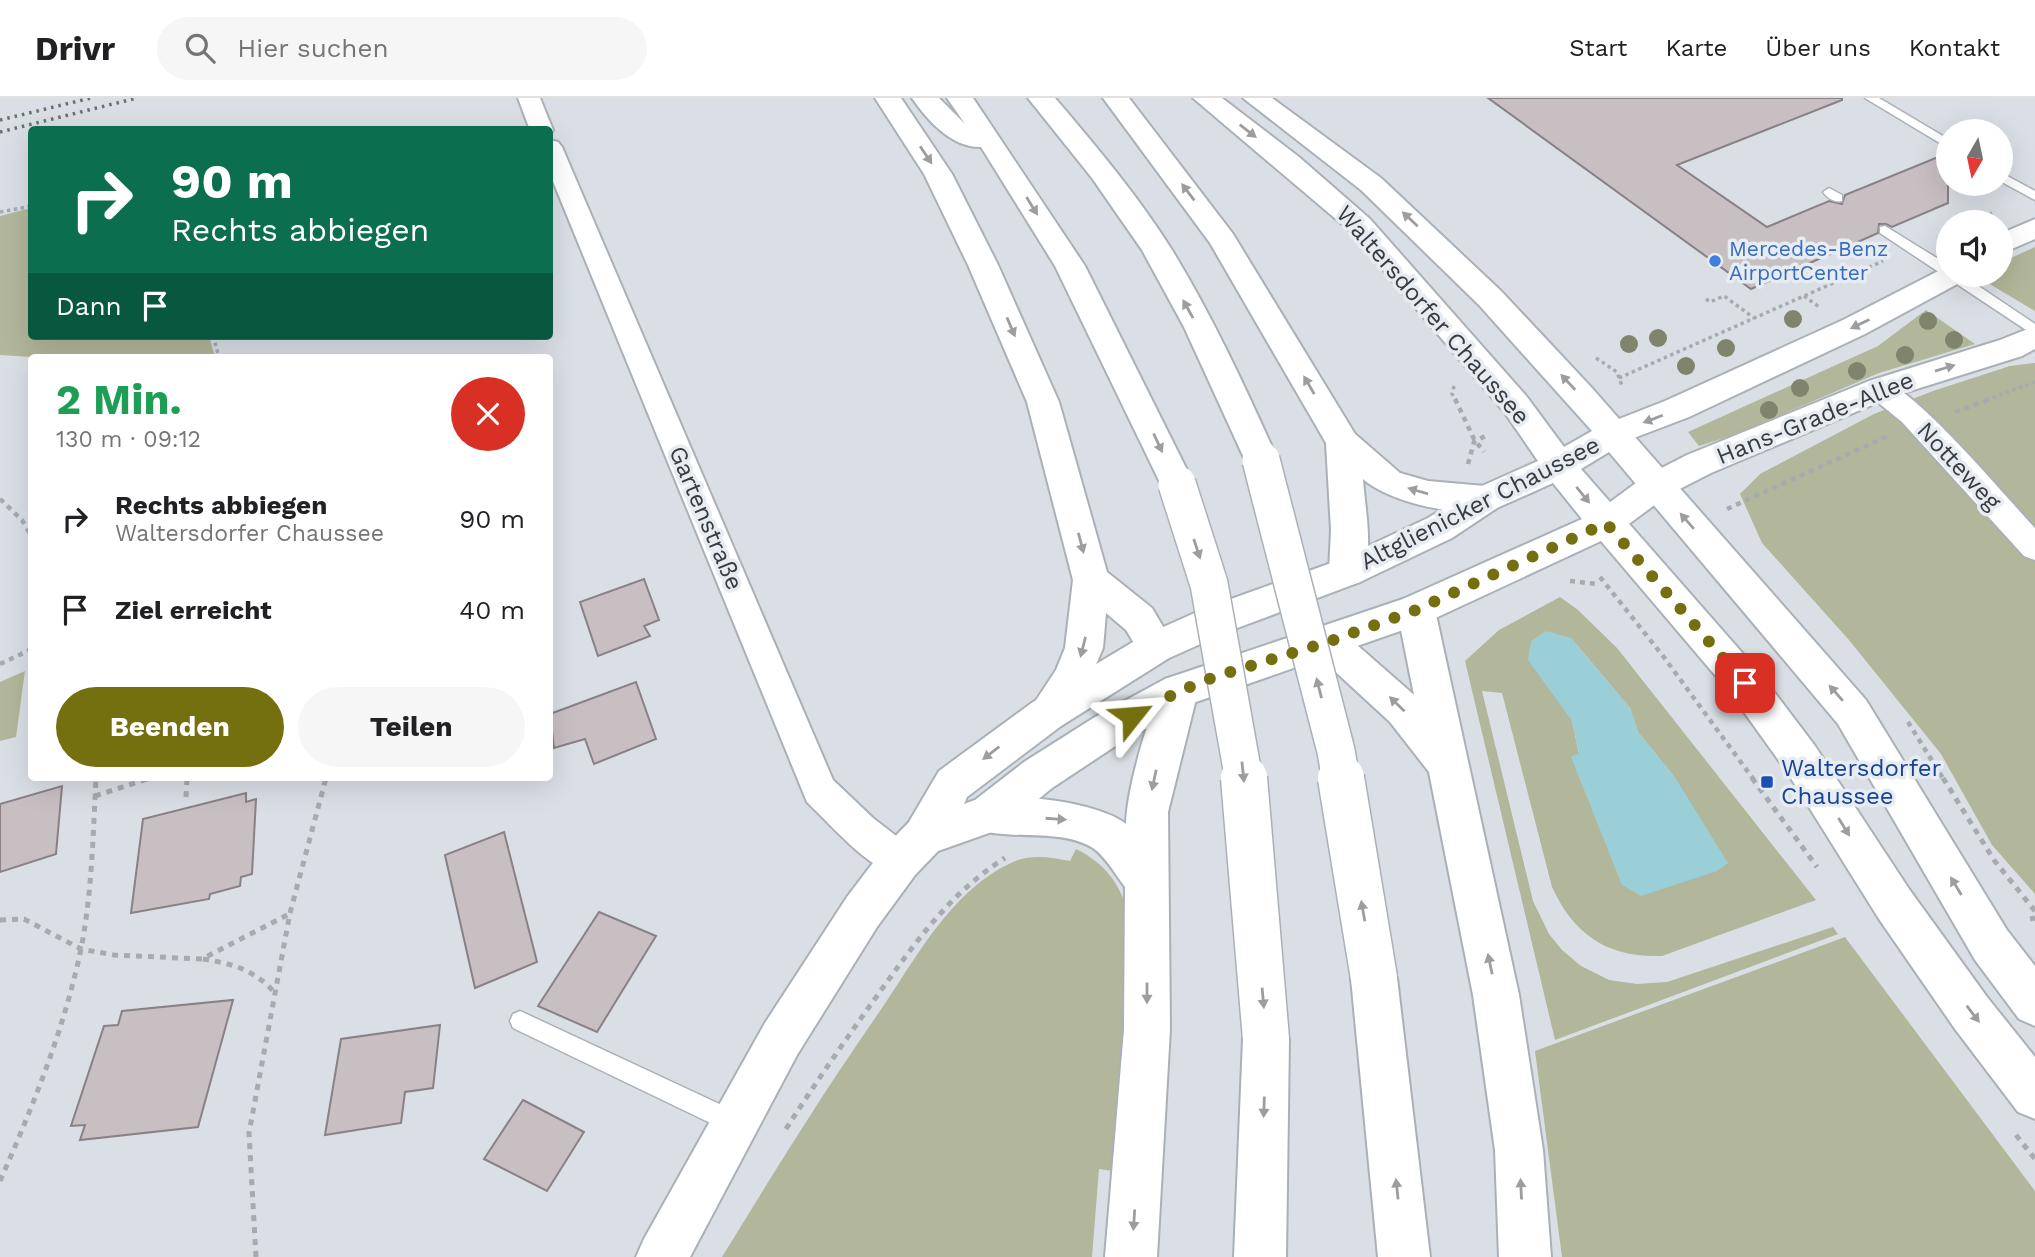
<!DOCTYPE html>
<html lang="de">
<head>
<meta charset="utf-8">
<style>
	body { margin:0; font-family:"Work Sans",sans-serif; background:#f6f6f6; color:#202124; height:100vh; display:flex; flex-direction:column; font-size:26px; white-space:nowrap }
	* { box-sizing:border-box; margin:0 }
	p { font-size:23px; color:#757577 }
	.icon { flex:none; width:38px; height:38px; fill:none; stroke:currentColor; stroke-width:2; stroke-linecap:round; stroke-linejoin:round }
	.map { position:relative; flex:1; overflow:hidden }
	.panel { position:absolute; left:28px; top:256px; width:525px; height:427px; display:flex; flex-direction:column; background:#fff; border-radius:7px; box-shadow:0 7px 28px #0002 }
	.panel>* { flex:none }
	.top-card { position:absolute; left:28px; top:28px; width:525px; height:214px; border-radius:7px; box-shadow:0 7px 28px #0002; background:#0b6e4f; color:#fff; overflow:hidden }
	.needle { width:46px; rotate:189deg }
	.controls { position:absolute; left:1936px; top:21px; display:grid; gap:14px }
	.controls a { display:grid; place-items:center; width:77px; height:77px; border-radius:50%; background:#fff; box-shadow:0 7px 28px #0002; font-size:35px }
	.pin { position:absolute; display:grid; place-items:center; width:60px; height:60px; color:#fff; margin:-30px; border-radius:14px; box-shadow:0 4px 10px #0006 }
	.me { position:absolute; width:77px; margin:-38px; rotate:62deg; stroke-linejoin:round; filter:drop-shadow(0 0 5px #0008) }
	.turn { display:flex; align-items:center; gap:24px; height:147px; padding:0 28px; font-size:32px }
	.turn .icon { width:91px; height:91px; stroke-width:2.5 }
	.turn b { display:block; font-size:49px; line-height:60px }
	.then { display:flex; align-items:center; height:66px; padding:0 28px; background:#0003; gap:14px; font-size:26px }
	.round { display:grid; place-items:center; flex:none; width:74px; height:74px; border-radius:37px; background:#f6f6f6 }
	.overview { display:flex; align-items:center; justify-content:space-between; height:119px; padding:0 28px }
	h1 { font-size:42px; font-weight:700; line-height:52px; color:#1e9e55 }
	.action { display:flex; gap:14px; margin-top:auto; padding:14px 28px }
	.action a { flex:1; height:80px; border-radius:42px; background:#746f0f; color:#fff; font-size:28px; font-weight:700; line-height:80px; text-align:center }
	.action a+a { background:#f6f6f6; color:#202124 }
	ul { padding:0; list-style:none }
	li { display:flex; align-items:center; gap:21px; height:91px; padding:0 28px }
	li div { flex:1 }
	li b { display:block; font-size:26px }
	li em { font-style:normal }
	header { display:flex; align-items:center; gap:42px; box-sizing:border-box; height:98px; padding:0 35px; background:#fff; border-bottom:2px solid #e0e0e0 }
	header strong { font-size:33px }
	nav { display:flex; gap:38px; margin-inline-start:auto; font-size:24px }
	.search { width:490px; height:63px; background:#f6f6f6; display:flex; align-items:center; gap:18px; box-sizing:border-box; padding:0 24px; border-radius:38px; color:#757577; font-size:26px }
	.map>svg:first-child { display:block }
</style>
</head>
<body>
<header>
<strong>Drivr</strong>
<div class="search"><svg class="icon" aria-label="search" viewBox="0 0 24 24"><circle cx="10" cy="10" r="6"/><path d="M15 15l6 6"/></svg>Hier suchen</div>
<nav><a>Start</a><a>Karte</a><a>Über uns</a><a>Kontakt</a></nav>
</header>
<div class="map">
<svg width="2035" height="1159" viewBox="0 0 2035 1159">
	<rect width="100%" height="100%" fill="#d9dfe5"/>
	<path fill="#b2b69a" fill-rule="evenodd" d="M31 110 32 238H209L215 259H31L0 257V118Z
		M2035 149V213L1978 179 2000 177V165Z
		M1926 212 1975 246 1879 275 1736 336 1699 348 1688 334 1878 248Z
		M2035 265V796L1992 747 1941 656 1849 542 1762 445 1740 396 1760 376 1874 316 1933 293 2010 268Z
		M1560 499 1578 512 1617 550 1816 802 1662 858C1608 860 1574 837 1552 789L1502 595 1482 593 1533 803 1549 836 1562 852 1581 868 1609 882 1637 886 1667 884 1833 829 1838 836 1555 942 1465 563 1499 532ZM1571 540 1630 610 1638 634 1676 681 1571 659 1579 656 1572 623Z
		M25 573 16 639 0 643V584Z
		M1076 751C1106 766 1119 785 1129 816L1120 1074 1099 1071 1092 1159H722C773 1076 824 993 880 913 916 860 952 791 1013 764 1031 756 1050 759 1070 763Z
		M1845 839 2035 1093V1159H1562L1535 953Z"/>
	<path fill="#9bcfd8" d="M1546 533 1571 540 1630 610 1638 634 1676 681 1728 765 1717 773 1641 798 1622 787 1571 659 1579 655 1572 623 1528 562 1531 543Z"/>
	<path fill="#c8bfc3" stroke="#898185" stroke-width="2" d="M1488 0H1842V2L1677 67 1767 129 1829 103 1842 106 1845 97 1948 55V105L1892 129 1886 126H1879L1878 135 1751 191Z
		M644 481 659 522 644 528 650 538 598 558 580 504Z
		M636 584 656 641 594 666 585 641 554 650 550 616Z
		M62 688 56 756 0 774V706Z
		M246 695V704L256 701 252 776 241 779 240 788 210 796 209 801 131 815 143 721Z
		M504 734 537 864 475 890 445 757Z
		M599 814 656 838 597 934 538 908Z
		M233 902 198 1029 80 1042 85 1027 71 1028 104 928 118 927 122 913Z
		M440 927 433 990 405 994 401 1025 325 1037 341 941Z
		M523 1002 584 1034 547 1093 484 1061Z"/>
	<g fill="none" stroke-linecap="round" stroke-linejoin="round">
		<g stroke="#aab1b6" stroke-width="3">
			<path id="service" d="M1865 0H1879L1948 41V50Z
				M2000 74 2035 93V102L2000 83Z
				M1829 90 1842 97V103C1835 105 1827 100 1823 94Z
				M1885 128 1948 167V177H1962L2035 226V238L1880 135V129Z
				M520 913 743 1017 746 1025 743 1033 735 1036 727 1033 513 930 510 923 513 916Z"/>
		</g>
		<g stroke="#aab1b6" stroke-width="4">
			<path id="minor" d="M518 0H540L553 32 550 37V32H530Z
				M550 42 558 44 562 49 833 682 873 720 913 751 918 763 913 775 900 780C864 766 835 731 807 704L550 76Z
				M1880 281C1917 292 2004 397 2035 430V462L2024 458 1902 324 1870 298 1866 291 1870 284Z"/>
		</g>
		<g stroke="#aab1b6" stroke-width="4">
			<path id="tertiary" d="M2035 121V141L2000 156V136Z
				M1948 168V177H1966L1961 184 1865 236 1689 319 1613 348 1601 344 1596 336 1601 328 1665 303 1843 222Z
				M2035 228V251L2022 258 1891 299 1711 375 1668 397 1618 434 1606 438 1594 434 1588 425 1594 416 1644 379 1687 357 1869 283 2000 242Z"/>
		</g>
		<g stroke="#aab1b6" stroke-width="4">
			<path id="secondary" d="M1193 0H1222L1299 59 1370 121 1527 299 1564 349 1592 333 1479 207 1361 92 1243 0H1272L1381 80 1501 193 1591 289 1866 602 2007 832 2035 868V928L2019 921 1975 862 1838 626 1609 354 1581 371 1759 574 1815 648 1909 791 1987 899 2035 959V1021L2018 1014 1955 931 1879 821 1787 674 1731 596 1601 443 1429 523 1193 605 1123 643 1052 690 1003 730 938 753 915 777 877 829 797 957 690 1159H636L644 1141 765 925 847 799 885 749 909 724 939 673 1033 604 1143 538 1206 510 1334 464 1428 420 1473 392 1538 363 1505 315 1350 133ZM1553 385 1582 421 1403 501 1165 581 1095 619 1024 664 975 702 964 706 967 699 1061 628 1169 560 1232 532 1360 484 1452 440 1497 410Z"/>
		</g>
		<g stroke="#aab1b6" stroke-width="4">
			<path id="motorway" d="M875 0H901L952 76 998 167 1059 304 1107 474 1152 510 1175 549 1169 560 1156 565 1143 560 1126 532 1106 515 1103 550 1085 592 1061 628 1047 633 1033 628 1027 616 1056 572 1065 550 1073 482 1027 304 968 167 924 76Z
				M912 0H939L965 26 947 0H973L1085 168 1194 386 1189 395 1177 399 1165 395 1055 168 981 49C952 50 927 22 912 0Z
				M1028 0H1055C1096 48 1138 98 1172 152 1213 219 1246 291 1278 362L1273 371 1261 374 1249 371 1184 229 1142 152 1092 80Z
				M1103 0H1129L1233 136 1355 336 1400 375 1428 383 1485 388 1497 392 1502 401 1497 410C1462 421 1390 405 1363 381 1365 412 1375 456 1360 484L1347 488 1334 484 1329 474 1331 432 1326 345 1210 145Z
				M1416 497 1429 501 1435 512 1519 897 1543 1052 1551 1159H1499L1495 1052 1473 897 1429 674 1390 624 1315 555 1309 544 1315 533 1328 529 1341 533 1414 597 1397 512 1403 501Z
				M1179 577 1193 581 1198 593 1168 714 1170 931 1157 1159H1105L1124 931 1125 789C1116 777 1105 758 1093 750 1058 729 1011 744 973 730L967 717 973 704C1006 692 1099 704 1126 726 1127 689 1149 616 1165 581Z
				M1374 858 1390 864 1397 880 1430 1159H1378L1351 880 1358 864Z
				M1266 918 1282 925 1289 941 1286 1159H1234L1243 941 1250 925Z"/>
		</g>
		<path stroke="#a6abb0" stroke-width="3.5" stroke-dasharray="3.5 3.5" stroke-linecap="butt" d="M0 114 32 108
			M1971 124 1992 115
			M1804 198 1819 209
			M1706 201 1710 204 1724 198 1754 220
			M213 238 219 259
			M1596 260 1617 274 1622 288
			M1619 280 1883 163
			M1454 288 1452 296 1456 302
			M1986 302 2035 284"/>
		<path stroke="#a6abb0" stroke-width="4.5" stroke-dasharray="5 5" stroke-linecap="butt" d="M1455 301 1474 341 1484 354
			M1955 314 1990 301
			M1468 366 1474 344 1487 337
			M0 401 22 422 32 439
			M1727 411 1888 338
			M1600 479 1663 558 1754 682
			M1570 483 1597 486
			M0 566 32 551
			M1908 624 1944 682
			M96 682V679
			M144 682 154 679
			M187 682V679
			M325 682 326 679"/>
		<path stroke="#a6abb0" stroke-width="5" stroke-dasharray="6 6" stroke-linecap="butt" d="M1752 680 1817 769
			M1943 680 1994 762 2035 813
			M95 698 150 680
			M186 699 187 680
			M2030 821 2035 820
			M0 822 24 821 81 851 114 857 202 861 289 816
			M203 861C234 866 255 872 276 896
			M786 1031C814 987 844 944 874 902 913 848 948 796 1005 760
			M2016 1037 2035 1061
			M0 1083C33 1008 64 932 81 851 92 795 93 737 96 680
			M256 1159 249 1035 290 815 326 680"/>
		<use href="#service" fill="#fff" fill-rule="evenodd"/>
		<use href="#minor" fill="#fff" fill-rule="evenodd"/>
		<use href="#tertiary" fill="#fff" fill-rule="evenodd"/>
		<use href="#secondary" fill="#fff" fill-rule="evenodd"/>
		<use href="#motorway" fill="#fff" fill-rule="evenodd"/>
		<path stroke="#6a6d71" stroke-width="3.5" stroke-dasharray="2.5 5" stroke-linecap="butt" d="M0 22 91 0
			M0 34 137 0"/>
		<g stroke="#aab1b6" stroke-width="40" stroke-linecap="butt">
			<path id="motorway-bridge-far1" d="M1261 362 1336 653 1341 682
				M1177 386 1209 486 1244 682"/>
		</g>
		<g stroke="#aab1b6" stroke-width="49" stroke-linecap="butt">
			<path id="motorway-bridge" d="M1244 680 1266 941
				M1341 680 1374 880"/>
		</g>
		<use href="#motorway-bridge-far1" stroke="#fff" stroke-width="37"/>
		<use href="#motorway-bridge" stroke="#fff" stroke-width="46"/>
	</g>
	<g fill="#80846c">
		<circle cx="1793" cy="221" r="9"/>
		<circle cx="1928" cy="223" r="9"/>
		<circle cx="1658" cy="240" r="9"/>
		<circle cx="1954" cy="242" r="9"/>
		<circle cx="1629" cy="246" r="9"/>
		<circle cx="1726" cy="250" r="9"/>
		<circle cx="1905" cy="257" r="9"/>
		<circle cx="1686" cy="268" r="9"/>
		<circle cx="1857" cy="273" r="9"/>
		<circle cx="1800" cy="290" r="9"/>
		<circle cx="1769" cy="312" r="9"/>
	</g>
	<defs><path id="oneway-solid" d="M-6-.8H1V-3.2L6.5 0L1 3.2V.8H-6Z" transform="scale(1.75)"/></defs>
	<g fill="#9c9d9e">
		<use href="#oneway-solid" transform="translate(1248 33) rotate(38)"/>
		<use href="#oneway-solid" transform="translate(926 57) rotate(56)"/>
		<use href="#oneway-solid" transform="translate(1188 94) rotate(-127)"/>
		<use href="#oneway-solid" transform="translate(1032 108) rotate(58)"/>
		<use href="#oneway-solid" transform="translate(1410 121) rotate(-137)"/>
		<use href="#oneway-solid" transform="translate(1188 211) rotate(-119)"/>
		<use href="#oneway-solid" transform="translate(1860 226) rotate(154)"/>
		<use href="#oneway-solid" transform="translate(1011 229) rotate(67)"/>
		<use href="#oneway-solid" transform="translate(1945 270) rotate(-17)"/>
		<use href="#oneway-solid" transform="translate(1568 284) rotate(-133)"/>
		<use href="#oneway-solid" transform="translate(1309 287) rotate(-120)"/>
		<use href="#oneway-solid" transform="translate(1653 321) rotate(159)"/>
		<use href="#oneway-solid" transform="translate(1158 345) rotate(65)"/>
		<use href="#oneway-solid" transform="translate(1418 393) rotate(-164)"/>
		<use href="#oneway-solid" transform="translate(1583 397) rotate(51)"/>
		<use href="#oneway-solid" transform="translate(1687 423) rotate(-131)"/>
		<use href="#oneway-solid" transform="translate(1081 445) rotate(75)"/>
		<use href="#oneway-solid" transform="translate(1197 451) rotate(72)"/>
		<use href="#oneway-solid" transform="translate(1083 549) rotate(104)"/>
		<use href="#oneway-solid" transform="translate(1319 590) rotate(-104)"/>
		<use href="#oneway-solid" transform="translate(1836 595) rotate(-131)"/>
		<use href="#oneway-solid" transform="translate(1397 606) rotate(-136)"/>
		<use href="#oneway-solid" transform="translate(991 655) rotate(142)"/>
		<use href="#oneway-solid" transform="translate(1243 674) rotate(84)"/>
		<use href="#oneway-solid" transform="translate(1154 682) rotate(102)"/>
		<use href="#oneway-solid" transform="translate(1056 721) rotate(4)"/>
		<use href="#oneway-solid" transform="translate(1844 729) rotate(58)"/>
		<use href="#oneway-solid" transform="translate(1956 788) rotate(-121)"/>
		<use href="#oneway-solid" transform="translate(1363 813) rotate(-100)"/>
		<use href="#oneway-solid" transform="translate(1490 866) rotate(-102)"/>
		<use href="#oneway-solid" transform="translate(1147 895) rotate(90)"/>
		<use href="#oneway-solid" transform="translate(1263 900) rotate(85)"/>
		<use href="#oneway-solid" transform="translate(1973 916) rotate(53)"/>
		<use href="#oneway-solid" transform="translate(1264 1009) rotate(92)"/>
		<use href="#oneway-solid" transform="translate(1397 1091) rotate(-96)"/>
		<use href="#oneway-solid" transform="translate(1521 1091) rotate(-93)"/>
		<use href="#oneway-solid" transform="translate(1134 1122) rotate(94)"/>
	</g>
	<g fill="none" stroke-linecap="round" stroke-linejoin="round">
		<path stroke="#746f0f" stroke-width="12" stroke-dasharray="0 21.6" d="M1132 618 1180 593 1214 579 1328 544 1416 512 1606 425 1745 585"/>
	</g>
	<circle fill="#3f7fe0" stroke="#e6ecf2" stroke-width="2.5" cx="1715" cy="163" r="7"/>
	<rect fill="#1a4fb4" stroke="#e6ecf2" stroke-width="2.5" x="1760" y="677" width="14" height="14" rx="3.5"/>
	<g text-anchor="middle" stroke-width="7" stroke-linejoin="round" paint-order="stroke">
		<g font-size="21" fill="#366cbe" stroke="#e6ecf2" text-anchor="start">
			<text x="1729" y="158">Mercedes-Benz<tspan x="1729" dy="24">AirportCenter</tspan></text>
		</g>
		<g font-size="24" fill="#393b3e" stroke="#e6ecf2">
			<text transform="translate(1433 217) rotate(49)" y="8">Waltersdorfer Chaussee</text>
			<text transform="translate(1815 320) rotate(-22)" y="8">Hans-Grade-Allee</text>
			<text transform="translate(1959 368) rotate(47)" y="8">Notteweg</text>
			<text transform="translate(1480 405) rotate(-27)" y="8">Altglienicker Chaussee</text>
			<text transform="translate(706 420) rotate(67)" y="8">Gartenstraße</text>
		</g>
		<g font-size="24" fill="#164399" stroke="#e6ecf2" text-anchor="start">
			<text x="1781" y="678">Waltersdorfer<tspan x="1781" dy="28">Chaussee</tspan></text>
		</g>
	</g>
</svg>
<div class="controls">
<a><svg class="needle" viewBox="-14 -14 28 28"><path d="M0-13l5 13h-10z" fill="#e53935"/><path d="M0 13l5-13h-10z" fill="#757577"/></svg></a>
<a><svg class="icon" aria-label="sound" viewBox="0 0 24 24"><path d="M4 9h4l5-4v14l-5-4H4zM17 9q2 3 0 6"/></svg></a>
</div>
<div class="pin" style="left:1745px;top:585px;background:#d93025"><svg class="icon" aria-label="arrive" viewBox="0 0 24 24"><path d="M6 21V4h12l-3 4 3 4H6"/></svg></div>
<svg class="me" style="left:1132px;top:618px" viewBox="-20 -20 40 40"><path d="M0-17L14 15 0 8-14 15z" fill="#746f0f" stroke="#fff" stroke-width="4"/></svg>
<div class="top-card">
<div class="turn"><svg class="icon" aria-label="right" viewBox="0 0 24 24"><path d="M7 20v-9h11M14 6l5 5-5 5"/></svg><div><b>90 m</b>Rechts abbiegen</div></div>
<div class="then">Dann<svg class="icon" aria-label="arrive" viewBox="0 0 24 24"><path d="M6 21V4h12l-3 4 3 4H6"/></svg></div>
</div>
<section class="panel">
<div class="overview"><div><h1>2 Min.</h1><p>130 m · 09:12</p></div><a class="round" style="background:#d93025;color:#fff"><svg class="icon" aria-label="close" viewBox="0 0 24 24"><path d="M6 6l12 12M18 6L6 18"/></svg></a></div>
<ul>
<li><svg class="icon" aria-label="right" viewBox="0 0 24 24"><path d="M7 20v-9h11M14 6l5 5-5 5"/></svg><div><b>Rechts abbiegen</b><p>Waltersdorfer Chaussee</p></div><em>90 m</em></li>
<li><svg class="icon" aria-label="arrive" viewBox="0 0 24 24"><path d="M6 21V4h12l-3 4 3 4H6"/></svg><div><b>Ziel erreicht</b></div><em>40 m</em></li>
</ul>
<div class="action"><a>Beenden</a><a>Teilen</a></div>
</section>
</div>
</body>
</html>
